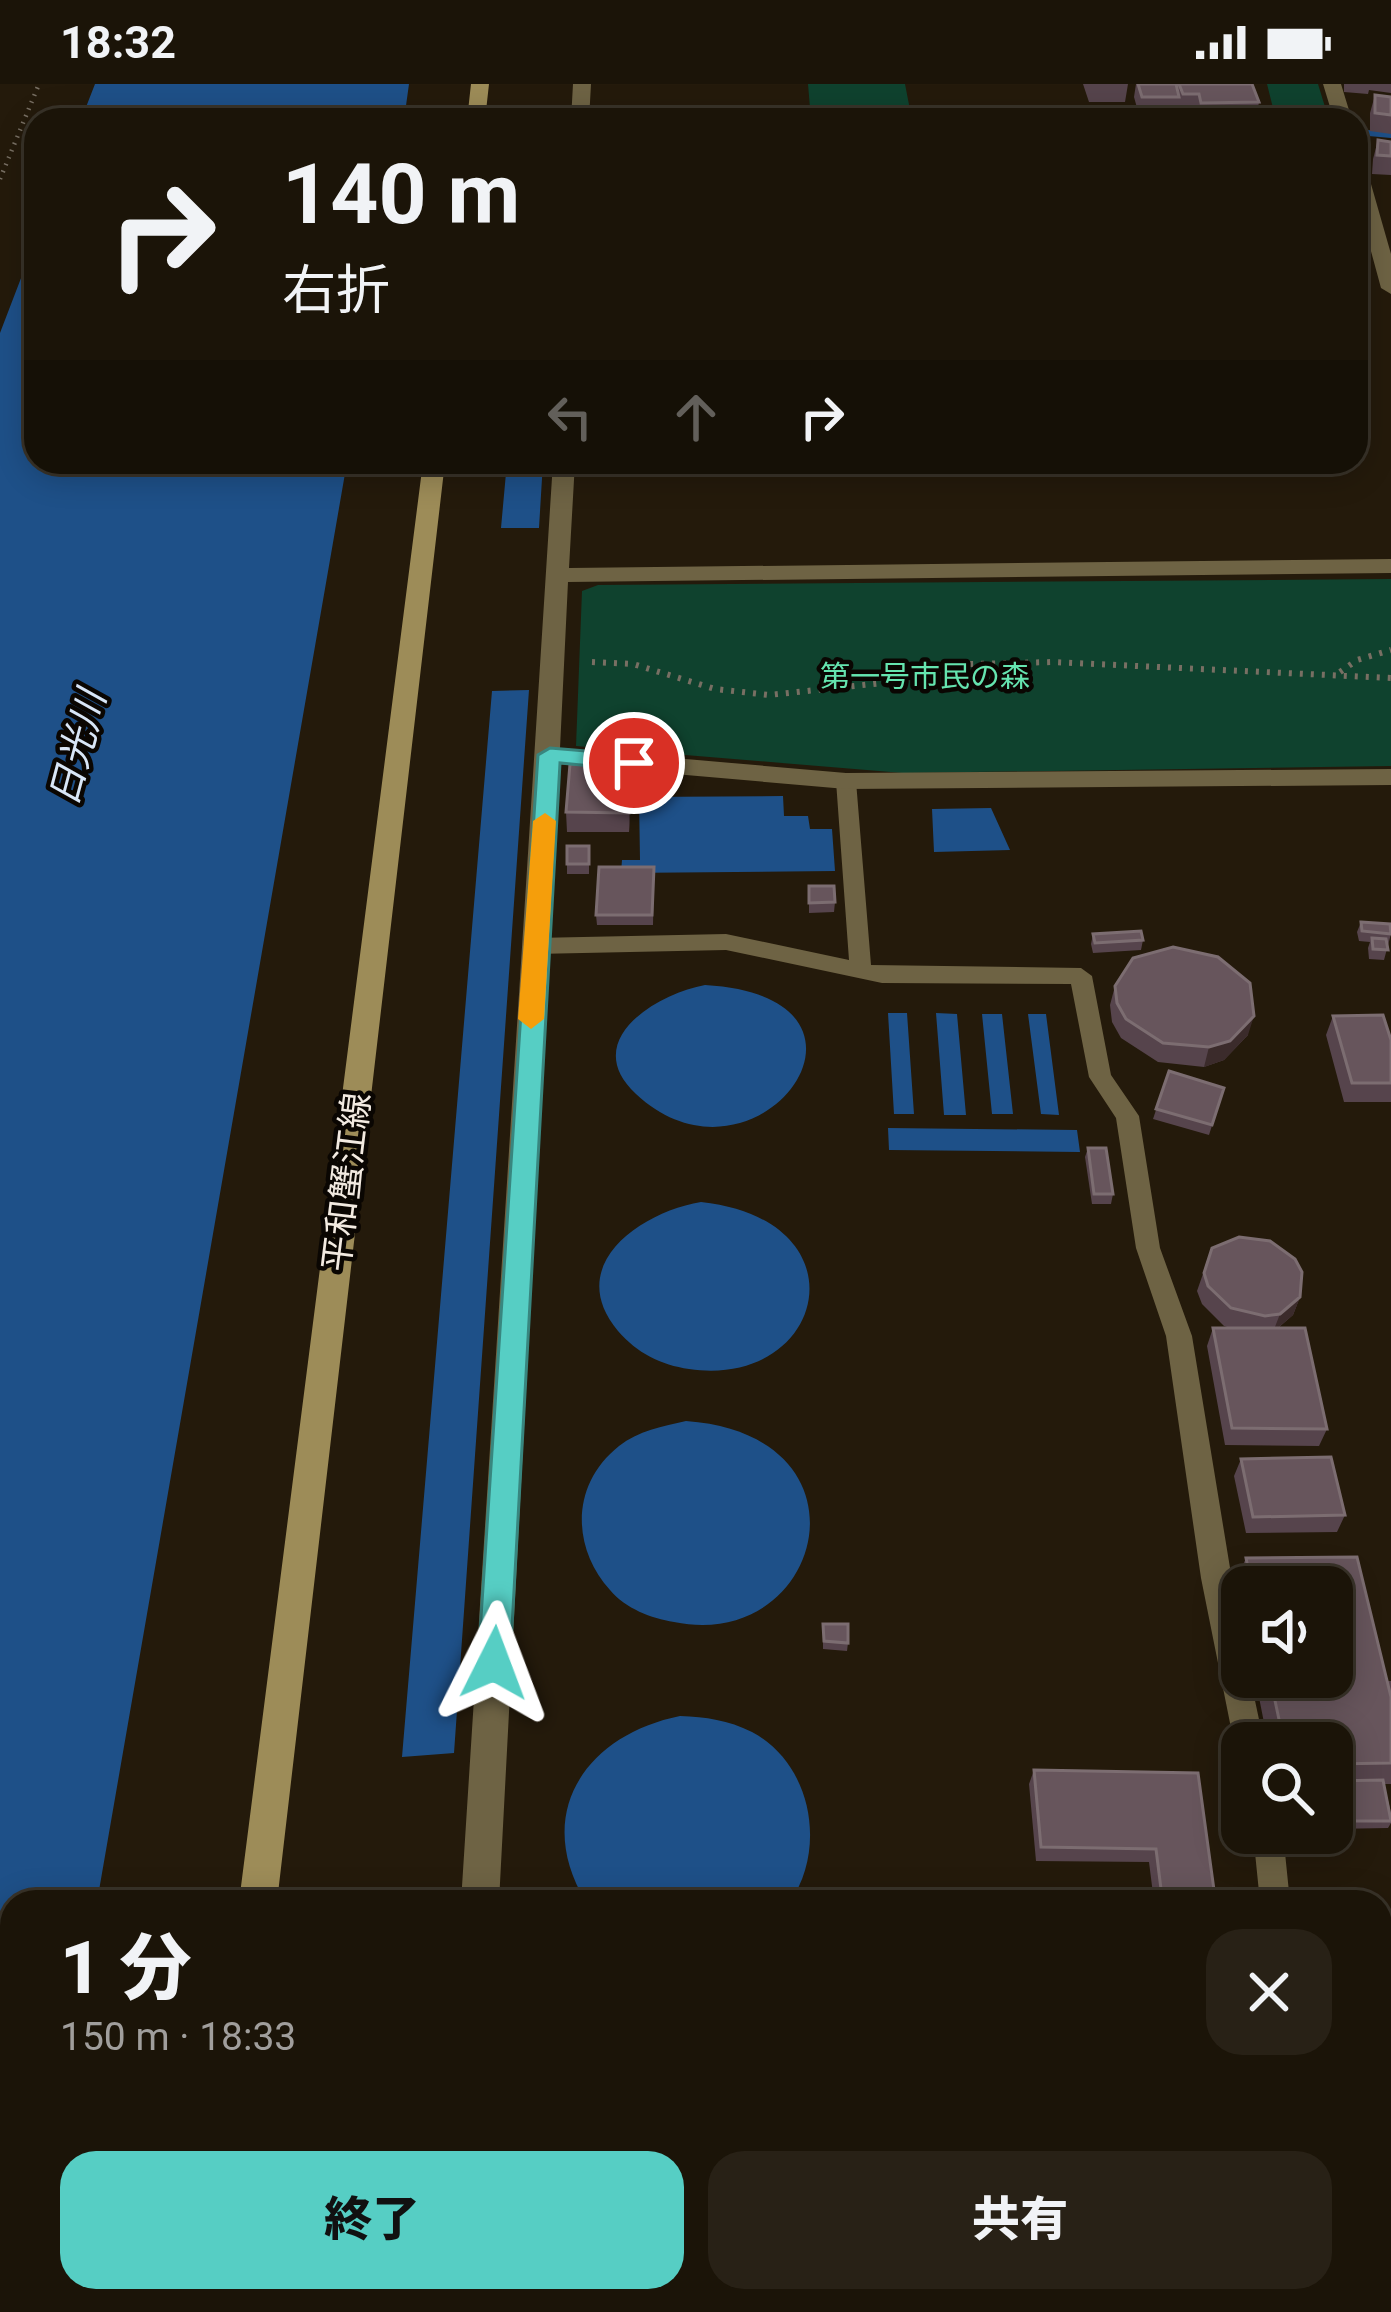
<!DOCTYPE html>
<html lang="ja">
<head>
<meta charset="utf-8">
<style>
	body { margin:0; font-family:Roboto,"Noto Sans JP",sans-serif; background:#282116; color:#f1f3f6; height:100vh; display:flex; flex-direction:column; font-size:45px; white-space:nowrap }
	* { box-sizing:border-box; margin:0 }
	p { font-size:39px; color:#a09e9c }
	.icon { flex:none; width:66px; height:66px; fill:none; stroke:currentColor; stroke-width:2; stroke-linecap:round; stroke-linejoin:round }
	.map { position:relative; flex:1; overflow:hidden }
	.sheet { position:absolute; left:0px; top:1806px; width:1392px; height:423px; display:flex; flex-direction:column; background:#1b1408; border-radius:36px 36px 0 0; box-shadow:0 6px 30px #0003,0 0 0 3px #393329 }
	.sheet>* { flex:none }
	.banner { position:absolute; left:24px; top:24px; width:1344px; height:366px; border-radius:36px; box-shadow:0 6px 30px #0003,0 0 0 3px #393329; background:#1b1408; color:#f1f3f6; overflow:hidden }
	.tools { position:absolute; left:1221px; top:1482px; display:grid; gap:24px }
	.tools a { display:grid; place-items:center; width:132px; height:132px; border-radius:24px; background:#1b1408; box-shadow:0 6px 30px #0003,0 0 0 3px #393329; font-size:60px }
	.pin { position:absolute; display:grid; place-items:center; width:102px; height:102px; color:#fff; margin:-51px; border:6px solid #fff; border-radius:50%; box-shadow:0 3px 12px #0007 }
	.me { position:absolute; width:132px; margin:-66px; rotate:3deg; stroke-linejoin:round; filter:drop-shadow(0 0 9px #0008) }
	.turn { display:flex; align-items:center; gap:42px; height:252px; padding:0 60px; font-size:54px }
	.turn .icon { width:156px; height:156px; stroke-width:2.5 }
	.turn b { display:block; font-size:84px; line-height:102px }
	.lanes { display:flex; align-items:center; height:114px; padding:0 60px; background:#0003; justify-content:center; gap:60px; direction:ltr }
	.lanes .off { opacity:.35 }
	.round { display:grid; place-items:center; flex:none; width:126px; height:126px; border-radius:36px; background:#282116 }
	.headline { display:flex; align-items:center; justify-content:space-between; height:204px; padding:0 60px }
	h1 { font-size:72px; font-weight:800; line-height:90px }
	.cta { display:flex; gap:24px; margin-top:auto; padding:24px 60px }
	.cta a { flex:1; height:138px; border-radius:36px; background:#56cec4; color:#111; font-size:48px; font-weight:800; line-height:138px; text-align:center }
	.cta a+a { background:#282116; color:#f1f3f6 }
	.status { display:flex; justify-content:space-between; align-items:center; height:84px; padding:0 60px; background:#1b1408; direction:ltr }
	.status svg { height:33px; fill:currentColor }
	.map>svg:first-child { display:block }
</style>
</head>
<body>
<div class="status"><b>18:32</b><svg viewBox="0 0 49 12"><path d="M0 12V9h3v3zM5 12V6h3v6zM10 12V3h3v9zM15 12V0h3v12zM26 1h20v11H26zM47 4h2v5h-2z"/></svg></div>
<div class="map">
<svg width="1391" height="2228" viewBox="0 0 1391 2228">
	<rect width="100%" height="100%" fill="#241a0b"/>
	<path fill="#0f422e" d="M808 0H905L912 36H811Z
		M1267 0H1318L1329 36H1276Z
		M1391 495V682L903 689 576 662 582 507 598 501Z"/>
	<path fill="#1e5088" d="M95 0H409L404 36H81Z
		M36 155V378H347L97 1818H12V2217H28L26 2228H0V249Z
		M507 378H543L539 444H501Z
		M529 606 454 1669 402 1673 492 607Z
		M783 712 784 732H808L810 745H832L835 787 621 789 622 776H640L639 713Z
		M991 724 1010 766 934 768 932 725Z
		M705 901C912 913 756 1122 636 1010 579 957 656 910 705 901Z
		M888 929H907L914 1030H894Z
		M936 929 957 930 966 1031H944Z
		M982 930H1002L1013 1030H992Z
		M1028 930H1046L1059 1031 1041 1030Z
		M888 1044 1077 1046 1080 1068 889 1066Z
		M701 1118C867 1136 826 1305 689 1285 661 1281 637 1269 618 1247 563 1181 641 1128 701 1118Z
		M686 1337C880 1351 823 1569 674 1538 651 1534 626 1525 610 1506 572 1464 570 1401 619 1362 638 1347 663 1342 686 1337Z
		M680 1632C706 1633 728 1636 752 1648 812 1680 827 1764 790 1818H586C532 1729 586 1651 680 1632Z"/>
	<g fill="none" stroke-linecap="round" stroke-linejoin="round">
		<path fill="#1e5088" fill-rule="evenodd" d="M1356 45 1391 48V54L1357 51Z"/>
		<path stroke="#786f63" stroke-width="4.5" stroke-dasharray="1.5 6" stroke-linecap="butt" d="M0 95 39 0"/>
		<path stroke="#786f63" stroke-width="6" stroke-dasharray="3 8" stroke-linecap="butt" d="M592 578 633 580 715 605 769 611 892 598 969 580 1053 578 1391 594
			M1340 588 1357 576 1391 566"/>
		<path fill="#6e6344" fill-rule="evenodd" d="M846 690 856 697 871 881 1081 884 1092 892 1111 991 1139 1032 1160 1164 1192 1252 1242 1557V1593H1250L1264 1659H1242V1670L1234 1659 1201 1494 1166 1252 1136 1164 1116 1034 1089 993 1071 900 882 899 726 866 535 870 524 862 535 854 726 850 849 876 836 697Z
			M1253 1749H1283L1290 1818H1260Z
			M1380 1949 1391 1951V1983L1380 1981Z
			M1145 2217H1179V2228H1145Z"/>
		<path fill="#6e6344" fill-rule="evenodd" d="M573 0H591L589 36H571Z
			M1323 0H1341L1352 36H1334Z
			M1356 74 1365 79 1391 170V210L1381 204 1356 112Z
			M553 378H575L569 484 1391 475V489L568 498 560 664 846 689 1391 685V701L846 705 559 680 499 1818H461Z
			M430 2217H472V2228H430Z"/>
		<path fill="#9d8c58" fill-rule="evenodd" d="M471 0H489L485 36H467Z
			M423 378H445L277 1818H239Z
			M189 2217H231L230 2228H188Z"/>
	</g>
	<path fill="#56444c" d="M1083 0H1128L1125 18H1089Z
		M1136 0H1252L1259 18 1256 36H1198L1195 28 1180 29 1178 22 1176 31H1139L1134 13Z
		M1344 0H1391V9L1369 6 1368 10 1344 8Z
		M1375 11 1391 13V50L1370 47V29Z
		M1378 56 1391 58V91L1372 90 1373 75Z
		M632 700 629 748H567L566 728Z
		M589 762V790H567V780Z
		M654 783 653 841H597L596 831Z
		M809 802 835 818 834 828 809 829Z
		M1361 838 1391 850 1384 876 1369 875 1368 864 1370 858 1359 857 1357 848Z
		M1093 850 1143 856 1141 866 1093 869 1091 860Z
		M1115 902 1248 951 1224 976 1204 983 1158 978 1121 954 1112 938 1110 921Z
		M1333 932 1391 956V1018H1344L1326 951Z
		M1169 987 1224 1004 1209 1051 1153 1035Z
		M1088 1064 1113 1110 1111 1120H1092L1085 1073Z
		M1212 1164 1300 1213 1293 1231 1278 1244 1327 1345 1319 1362 1225 1361 1207 1262 1213 1244H1230L1224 1242 1202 1220 1197 1207Z
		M1241 1375 1345 1431 1337 1448 1246 1449 1234 1392Z
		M1357 1473 1387 1597H1391V1700H1384L1391 1729V1739L1388 1744 1332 1745V1659H1268L1255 1593H1332V1503H1242V1529L1236 1497 1246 1474Z
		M823 1540 848 1559 847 1567 823 1565Z
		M1034 1686 1198 1689 1214 1806 1208 1818H1154L1149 1778 1036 1777 1029 1700Z
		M602 2217H782L780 2227 604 2228Z
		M1006 2217H1035L1033 2219 1006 2220Z
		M1205 2217H1380L1391 2228H1204Z"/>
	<path fill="#3b2b2b" d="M631 680 632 700 629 748V729Z
		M1254 932 1248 951 1224 976 1204 983 1209 963Z
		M1300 1213 1293 1231 1273 1248 1280 1230Z"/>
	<path fill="#67555c" stroke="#7c6d71" stroke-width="3" d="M1138 0H1176L1179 13H1142Z
		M1179 0H1252L1259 18 1201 19 1199 10H1183Z
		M1375 11 1391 13V31L1375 29Z
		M1378 56 1391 58V72L1377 71Z
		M570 680H631L629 729 566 728Z
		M567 762H589V780H567Z
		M599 783H654L652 831H596Z
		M809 802H834L835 818 809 819Z
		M1361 838 1390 840 1391 850 1362 847Z
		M1141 847 1143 856 1095 859 1093 850Z
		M1372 854 1386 855 1388 866 1373 865Z
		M1173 863 1218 873 1250 899 1254 932 1230 957 1209 963 1163 959 1126 935 1117 919 1115 902 1133 874Z
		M1383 931 1391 956V999H1352L1333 932Z
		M1169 987 1224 1004 1212 1041 1156 1025Z
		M1088 1064H1106L1113 1110H1094Z
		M1239 1153 1270 1157 1295 1175 1302 1188 1300 1213 1280 1230 1265 1232 1231 1224 1208 1202 1204 1189 1212 1164Z
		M1213 1244H1305L1327 1345 1232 1344Z
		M1331 1373 1345 1431 1253 1433 1241 1375Z
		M1357 1473 1391 1613V1679L1332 1680V1659H1284L1270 1593H1332V1503H1252L1246 1474Z
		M823 1540H848V1559L824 1557Z
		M1034 1686 1198 1689 1214 1806 1161 1805 1156 1765 1041 1763Z
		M1383 1696 1391 1737H1332V1697Z
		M1380 2023 1391 2026V2228H1218L1219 2217H1380Z"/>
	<path fill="#56cec4" stroke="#38867f" stroke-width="3" d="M550 664 634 671 646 679 634 686 560 679 510 1579 505 1589 494 1594 483 1589 478 1579 538 671Z"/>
	<path fill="#f59e0b" d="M545 729 556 737 544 935 531 945 518 935 533 737Z"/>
	<g text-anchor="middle" stroke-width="9" stroke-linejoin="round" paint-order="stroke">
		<g font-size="30" fill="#65e4af" stroke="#0a0602">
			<text x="925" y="603">第一号市民の森</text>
		</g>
		<g font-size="36" fill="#f2eae1" stroke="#0a0602">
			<text transform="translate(346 1098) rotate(-83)" y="13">平和蟹江線</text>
		</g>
		<g font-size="39" font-style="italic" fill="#d8e6f7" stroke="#0a0602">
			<text transform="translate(77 664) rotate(-75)" y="14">日光川</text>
		</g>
	</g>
</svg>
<div class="tools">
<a><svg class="icon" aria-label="sound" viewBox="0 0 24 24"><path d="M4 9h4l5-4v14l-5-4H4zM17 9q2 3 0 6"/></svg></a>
<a><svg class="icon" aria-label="search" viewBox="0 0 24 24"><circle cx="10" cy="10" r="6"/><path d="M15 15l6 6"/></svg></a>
</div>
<div class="pin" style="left:634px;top:679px;background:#d93025"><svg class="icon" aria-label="arrive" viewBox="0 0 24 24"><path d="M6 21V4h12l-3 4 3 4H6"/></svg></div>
<svg class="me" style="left:494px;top:1579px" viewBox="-20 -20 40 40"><path d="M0-17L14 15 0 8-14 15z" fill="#56cec4" stroke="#fff" stroke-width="4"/></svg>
<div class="banner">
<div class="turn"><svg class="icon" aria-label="right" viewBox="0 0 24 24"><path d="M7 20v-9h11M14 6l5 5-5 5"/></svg><div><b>140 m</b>右折</div></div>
<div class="lanes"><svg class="icon off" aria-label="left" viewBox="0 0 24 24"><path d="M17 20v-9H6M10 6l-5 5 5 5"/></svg><svg class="icon off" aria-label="ahead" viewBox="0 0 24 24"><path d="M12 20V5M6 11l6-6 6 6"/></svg><svg class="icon" aria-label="right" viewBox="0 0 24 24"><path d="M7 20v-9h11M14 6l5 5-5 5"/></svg></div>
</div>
<section class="sheet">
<div class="headline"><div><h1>1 分</h1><p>150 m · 18:33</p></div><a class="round"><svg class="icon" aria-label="close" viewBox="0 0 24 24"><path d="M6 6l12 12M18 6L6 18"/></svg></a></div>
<div class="cta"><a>終了</a><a>共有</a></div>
</section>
</div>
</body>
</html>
